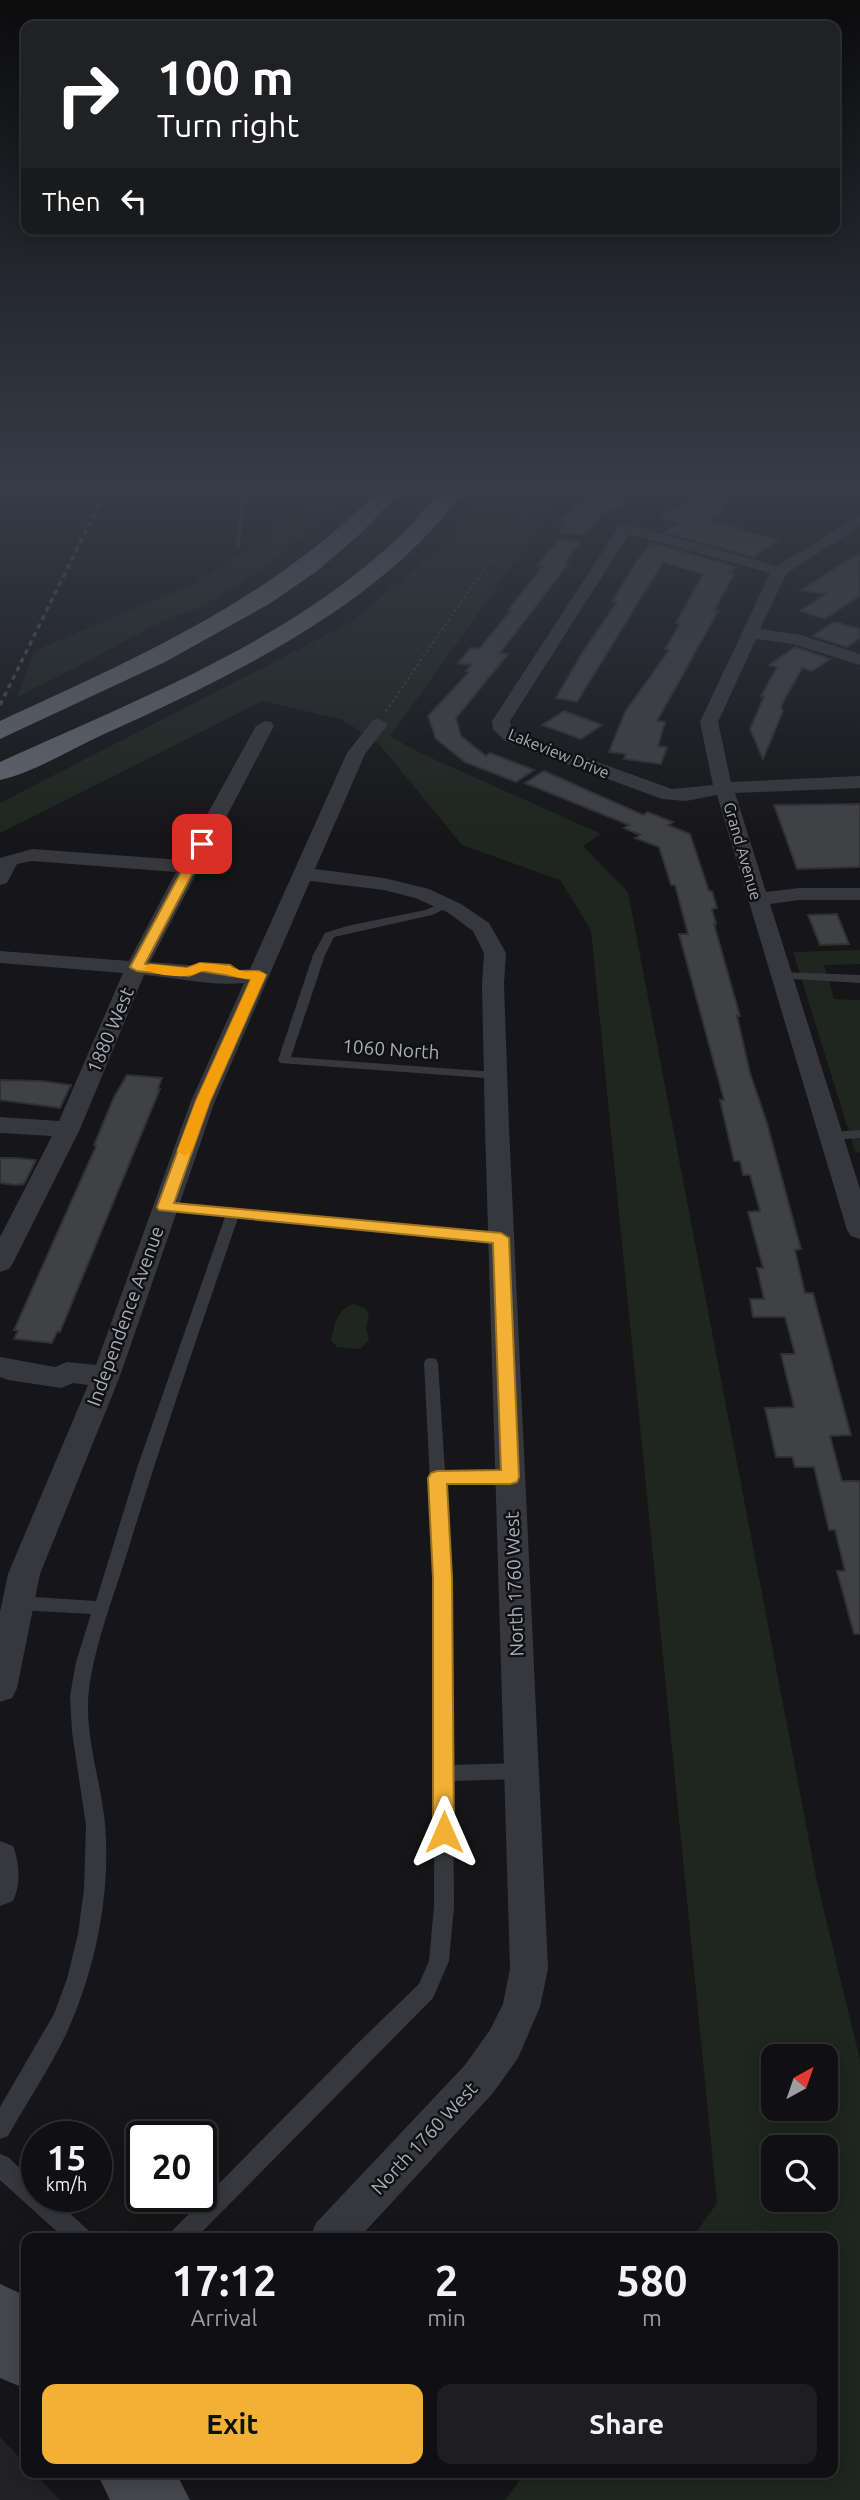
<!DOCTYPE html>
<html lang="en">
<head>
<meta charset="utf-8">
<style>
	body { margin:0; font-family:Ubuntu,sans-serif; background:#1e1e20; color:#f1f3f6; height:100vh; display:flex; flex-direction:column; font-size:26px; white-space:nowrap }
	* { box-sizing:border-box; margin:0 }
	p { font-size:23px; color:#9c9d9f }
	.icon { flex:none; width:38px; height:38px; fill:none; stroke:currentColor; stroke-width:2; stroke-linecap:round; stroke-linejoin:round }
	.map { position:relative; flex:1; overflow:hidden }
	.sheet { position:absolute; left:21px; top:2233px; width:817px; height:245px; display:flex; flex-direction:column; background:#101012; border-radius:14px; box-shadow:0 4px 18px #0003,0 0 0 2px #303032 }
	.sheet>* { flex:none }
	.hud { position:absolute; left:21px; top:21px; width:819px; height:214px; border-radius:14px; box-shadow:0 4px 18px #0003,0 0 0 2px #303032; background:#202124; color:#fff; overflow:hidden }
	.needle { width:46px; rotate:40deg }
	.controls { position:absolute; left:761px; top:2044px; display:grid; gap:14px }
	.controls a { display:grid; place-items:center; width:77px; height:77px; border-radius:14px; background:#101012; box-shadow:0 4px 18px #0003,0 0 0 2px #303032; font-size:35px }
	.speed { position:absolute; left:21px; top:2121px; display:flex; gap:14px; font-size:35px; font-weight:700; text-align:center }
	.speed>* { display:grid; place-content:center; width:91px; height:91px; border-radius:50%; background:#101012; box-shadow:0 4px 18px #0003,0 0 0 2px #303032; line-height:1 }
	.speed small { font-size:18px; font-weight:400 }
	.speed .limit { border:4px solid #111; border-radius:10px; background:#fff; color:#111 }
	.pin { position:absolute; display:grid; place-items:center; width:60px; height:60px; color:#fff; margin:-30px; border-radius:14px; box-shadow:0 4px 10px #0006 }
	.me { position:absolute; width:77px; margin:-38px; rotate:0deg; stroke-linejoin:round; filter:drop-shadow(0 0 5px #0008) }
	.turn { display:flex; align-items:center; gap:24px; height:147px; padding:0 21px; font-size:32px }
	.turn .icon { width:91px; height:91px; stroke-width:2.5 }
	.turn b { display:block; font-size:49px; line-height:60px }
	.then { display:flex; align-items:center; height:66px; padding:0 21px; background:#0003; gap:14px; font-size:26px }
	.eta { display:flex; justify-content:space-evenly; align-items:center; height:119px; text-align:center }
	.eta b { font-size:42px; font-weight:700; line-height:49px }
	.action { display:flex; gap:14px; margin-top:auto; padding:14px 21px }
	.action a { flex:1; height:80px; border-radius:14px; background:#f2b134; color:#111; font-size:28px; font-weight:700; line-height:80px; text-align:center }
	.action a+a { background:#1e1e20; color:#f1f3f6 }
	.map>svg:first-child { display:block }
</style>
</head>
<body>
<div class="map">
<svg width="860" height="2500" viewBox="0 0 860 2500">
	<rect width="100%" height="100%" fill="#161618"/>
	<path fill="#222225" d="M0 2437 26 2464V2473H34L60 2500H0Z"/>
	<path fill="#1e261f" fill-rule="evenodd" d="M333 490H353C309 536 253 580 195 609 185 613 174 615 165 620 115 646 67 673 17 697L34 651 194 584Z
		M489 490 566 491 390 736 418 752 601 834 583 846 628 892 817 1882 860 2060V2500H505L525 2473H833V2238H692L717 2203 591 930 560 880 462 845 380 745 343 720 263 701 0 833V803L350 623 456 534ZM774 2056H826V2109H774ZM774 2147H826V2200H774Z
		M860 950V964L824 965 834 999 860 1000V1153L855 1151 793 952Z
		M354 1304 366 1309 369 1314 366 1328 369 1340 360 1349 337 1347 331 1340C335 1324 337 1308 354 1304Z"/>
	<g fill="none" stroke-linecap="round" stroke-linejoin="round">
		<path stroke="#2c353c" stroke-width="4.5" d="M238 545 244 490"/>
	</g>
	<path fill="#404145" stroke="#303034" stroke-width="2" d="M707 492 734 500 721 507 726 509 706 520 778 540 753 557 665 532 680 523 659 517Z
		M606 493 630 501 602 514 583 535 559 532 566 524 559 523 574 507Z
		M559 539 581 542 564 563H569L559 576 500 653 508 654 456 718 461 736 486 756 490 753 534 770 516 782 465 762 436 739 428 716 469 672 466 671 471 665 458 663 470 648 479 649 511 610H508L542 567 537 566Z
		M651 543 737 567 729 572 734 574 714 611H718L657 721 665 722 658 746 667 747 661 764 624 759 626 754 609 752 625 712 669 650 665 649 680 624 676 623 703 574 663 562 577 702 556 698 582 653 617 602 612 601 635 564Z
		M860 553V595L825 619 800 611 826 594 801 590Z
		M834 622 860 629V638L847 647 813 636Z
		M795 647 830 659 812 671 802 668 781 706 783 711 763 759 750 729 764 697 761 696 777 667 769 665Z
		M564 711 602 725 581 739 542 725Z
		M544 771 643 815 648 812 673 822 668 825 690 834 709 891H712L717 908 712 909 716 924H714L740 1016H737L750 1073 767 1123 801 1249 795 1250 805 1293H813L851 1435 830 1436 842 1481H860V1634H854L837 1571H845L835 1530H829L814 1467H795L792 1457H776L765 1408 794 1407 781 1354H795L785 1317H753L750 1299H764L757 1268H763L748 1212 760 1211 750 1175H743L740 1161H734L720 1100H724L679 934H688L675 885H671L659 847 635 838 640 835 624 828 629 825 525 783Z
		M860 804V867L797 869 774 805Z
		M837 914 849 944 820 945 808 915Z
		M127 1075 162 1078 158 1089H160L60 1332H57L52 1343 14 1339 18 1331 14 1330 96 1146 94 1145 114 1097Z
		M0 1080 42 1081 71 1085 60 1108 0 1100Z
		M0 1158H16L36 1160 24 1184 15 1185 0 1183Z"/>
	<g fill="none" stroke-linecap="round" stroke-linejoin="round">
		<path stroke="#3d3f44" stroke-width="2.5" stroke-dasharray="2 3.5" stroke-linecap="butt" d="M386 711 507 535 542 490"/>
		<path fill="#37383d" fill-rule="evenodd" d="M447 901 453 904 451 906 432 915 334 937 325 955 291 1057 495 1072 499 1073 501 1076 499 1079 280 1063 278 1060 313 955 325 933 347 926 425 910Z
			M781 972 860 975V983L777 978 775 976Z
			M860 1130V1138L831 1140 824 1136 831 1132Z
			M164 1202 501 1233 508 1238 501 1243 238 1218C200 1329 162 1438 128 1550 115 1593 97 1637 90 1682 82 1729 100 1776 105 1823 111 1892 96 1967 68 2030 51 2067 28 2100 8 2136L0 2139V2107L54 2014 67 1979 78 1934 84 1889 86 1825 72 1732 70 1696 76 1662 91 1614 18 1610 12 1608 10 1603 12 1598 18 1596 96 1601 138 1465 225 1217 159 1210 157 1207Z
			M431 1358 436 1359 438 1363 445 1472 510 1471 516 1473 518 1477 516 1481 510 1483 446 1484 451 1578 453 1765 521 1763 527 1765 530 1771 527 1777 521 1779 453 1781 454 1907 449 1961 433 1998 196 2238H170L173 2230 358 2043 419 1984 429 1961 434 1907 435 1578 424 1363 426 1359Z
			M0 2154 8 2157 37 2184V2196H51L88 2230 91 2238H64L0 2180Z"/>
		<path fill="#37383d" fill-rule="evenodd" d="M672 490 658 498 651 494 655 490Z
			M860 515V526L786 574 760 629 801 635 860 654V665L793 644 756 639 718 722 731 782 860 776V788L735 793 766 892 799 888H860V900H799L770 904 860 1189V1239L851 1236 847 1230 717 795 686 801 662 799 505 741 493 729 492 721 620 525H630L777 566ZM629 534 770 573 700 722 713 785 672 789 517 733 511 727 510 721Z
			M379 719 388 724 365 754 315 869 384 878 429 889 461 904 489 923 506 953 504 984 509 1128 548 1969 540 2007 518 2058 493 2093 359 2238H310L316 2223 465 2065 490 2030 503 2004 510 1969 485 1128 482 984 484 953 473 931 447 912 415 898 384 890 310 881 215 1101 120 1376 40 1574 17 1688 12 1698 0 1702V1612L8 1574 88 1385 73 1383 61 1388 8 1380 0 1377V1357L55 1367 67 1362 96 1365 191 1101 244 983C210 986 179 978 144 975L80 1129 13 1263 9 1269 0 1272V1237L52 1136 0 1133V1117L59 1121 123 973 0 963V951L129 961 176 872 32 861 17 864 7 883 0 885V858L32 849 182 860 256 726 265 721 271 722 274 726 150 962 189 965 214 972 250 969 347 753 373 720Z
			M0 1841 13 1846C20 1864 21 1884 13 1901L0 1906Z"/>
		<path fill="#45474d" fill-rule="evenodd" d="M0 2284 22 2294 26 2301V2383L19 2386 0 2378Z
			M97 2473H176L190 2500H110Z"/>
		<path fill="#63666e" fill-rule="evenodd" d="M379 490H402L360 534 317 571 269 604 165 662 0 739V721C137 658 272 599 379 490Z
			M442 490H464C384 605 225 679 102 735 69 750 35 772 0 780V762C138 699 291 641 402 534 416 520 429 504 442 490Z"/>
		<path stroke="#4a4c52" stroke-width="3.5" stroke-dasharray="5 4.5" stroke-linecap="butt" d="M0 705 106 490"/>
	</g>
	<linearGradient id="sky" x2="0" y2="1"><stop stop-color="#0c0c0d"/><stop offset="0.58" stop-color="#363c48"/><stop offset="1" stop-color="#363c48" stop-opacity="0"/></linearGradient>
	<rect width="860" height="840" fill="url(#sky)"/>
	<path fill="#f2b134" stroke="#9d7322" stroke-width="2" d="M202 840 208 844 145 964 187 968 200 963 230 965 239 971H259L266 975 210 1101 174 1203 501 1233 509 1238 519 1477 517 1482 510 1484H447L452 1578 454 1832 451 1839 444 1842 436 1839 433 1832V1578L428 1478 431 1473 437 1471 501 1470 493 1243 159 1210 157 1207 196 1101 251 979 201 971 189 976 137 971 130 967 196 844Z"/>
	<path fill="#f59e0b" d="M200 963C214 964 226 965 239 970 248 974 257 968 266 975L210 1101 192 1151 185 1156 177 1151 196 1101 251 979C234 979 219 969 202 971 201 971 193 975 192 975 180 978 152 975 143 968L150 964 187 968Z"/>
	<g text-anchor="middle" stroke-width="5" stroke-linejoin="round" paint-order="stroke">
		<g font-size="16" fill="#a8adb8" stroke="#111113">
			<text transform="translate(559 753) rotate(22)" y="6">Lakeview Drive</text>
			<text transform="translate(743 851) rotate(74)" y="6">Grand Avenue</text>
		</g>
		<g font-size="19" fill="#a8adb8" stroke="#111113">
			<text transform="translate(110 1030) rotate(-67)" y="7">1880 West</text>
			<text transform="translate(391 1049) rotate(4)" y="7">1060 North</text>
			<text transform="translate(125 1316) rotate(-70)" y="7">Independence Avenue</text>
			<text transform="translate(514 1584) rotate(-92)" y="7">North 1760 West</text>
			<text transform="translate(424 2138) rotate(-47)" y="7">North 1760 West</text>
		</g>
	</g>
</svg>
<div class="controls">
<a><svg class="needle" viewBox="-14 -14 28 28"><path d="M0-13l5 13h-10z" fill="#e53935"/><path d="M0 13l5-13h-10z" fill="#9c9d9f"/></svg></a>
<a><svg class="icon" aria-label="search" viewBox="0 0 24 24"><circle cx="10" cy="10" r="6"/><path d="M15 15l6 6"/></svg></a>
</div>
<div class="speed"><div>15<small>km/h</small></div><div class="limit">20</div></div>
<div class="pin" style="left:202px;top:844px;background:#d93025"><svg class="icon" aria-label="arrive" viewBox="0 0 24 24"><path d="M6 21V4h12l-3 4 3 4H6"/></svg></div>
<svg class="me" style="left:444px;top:1832px" viewBox="-20 -20 40 40"><path d="M0-17L14 15 0 8-14 15z" fill="#f2b134" stroke="#fff" stroke-width="4"/></svg>
<div class="hud">
<div class="turn"><svg class="icon" aria-label="right" viewBox="0 0 24 24"><path d="M7 20v-9h11M14 6l5 5-5 5"/></svg><div><b>100 m</b>Turn right</div></div>
<div class="then">Then<svg class="icon" aria-label="left" viewBox="0 0 24 24"><path d="M17 20v-9H6M10 6l-5 5 5 5"/></svg></div>
</div>
<section class="sheet">
<div class="eta">
<div><b>17:12</b><p>Arrival</p></div>
<div><b>2</b><p>min</p></div>
<div><b>580</b><p>m</p></div>
</div>
<div class="action"><a>Exit</a><a>Share</a></div>
</section>
</div>
</body>
</html>
